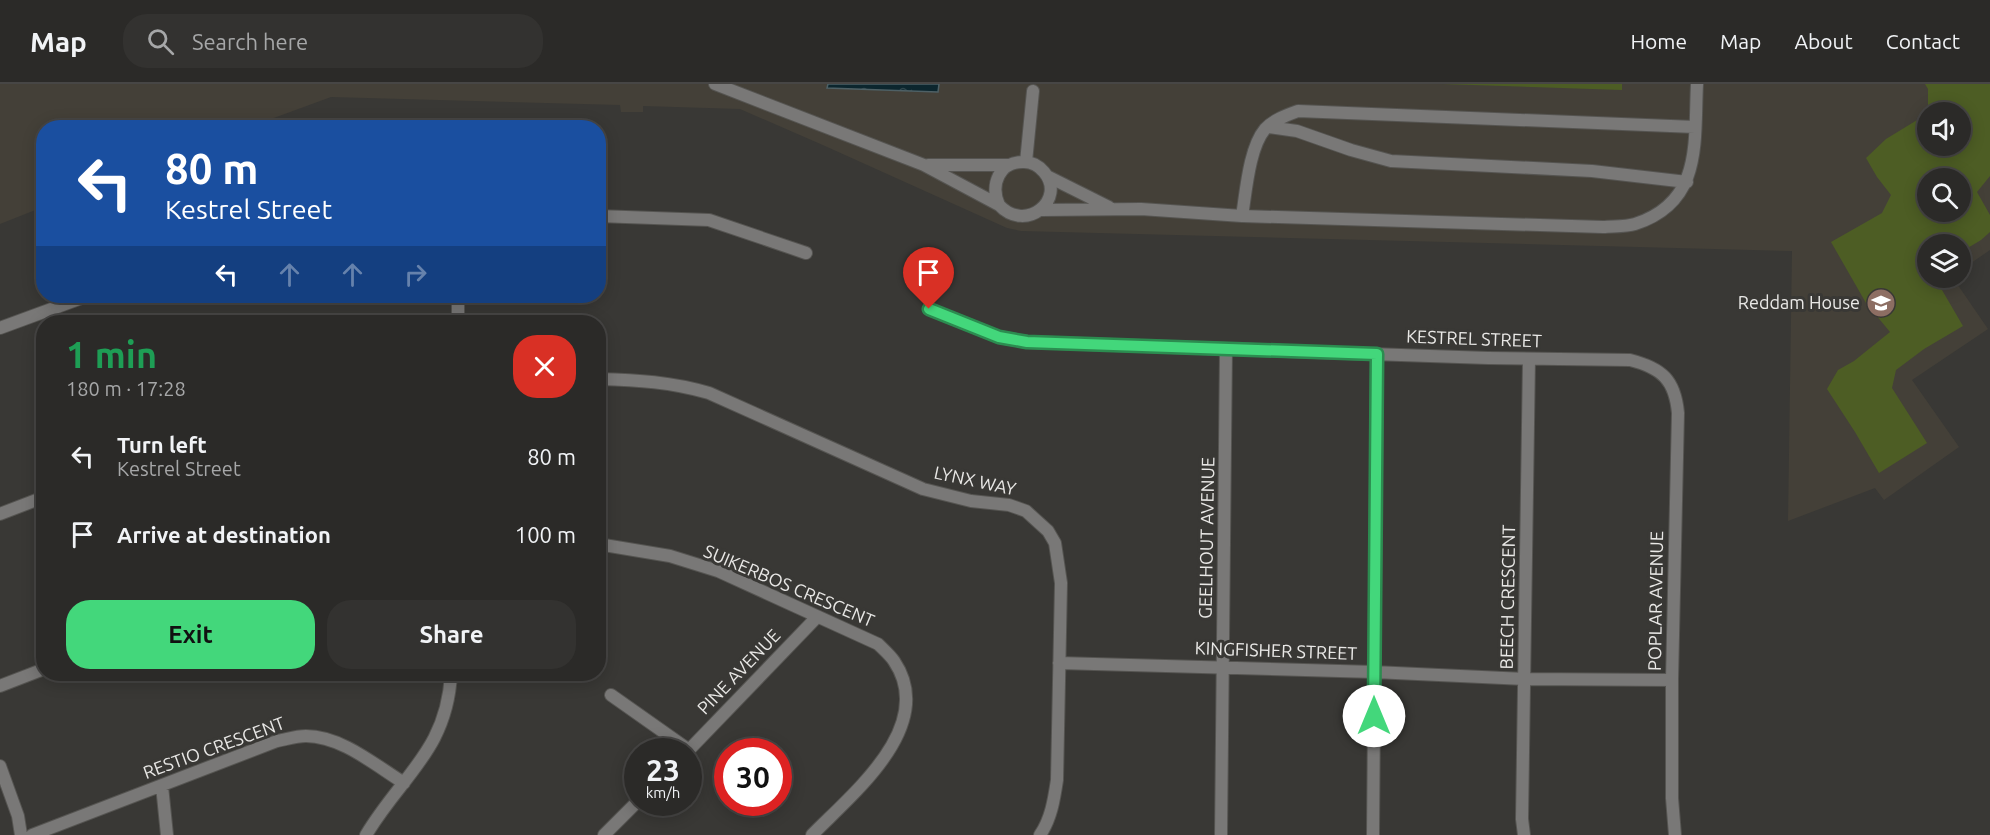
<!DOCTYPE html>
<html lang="en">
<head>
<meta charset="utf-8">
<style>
	body { margin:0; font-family:Ubuntu,sans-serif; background:#333230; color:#f1f3f6; height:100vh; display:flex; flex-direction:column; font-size:22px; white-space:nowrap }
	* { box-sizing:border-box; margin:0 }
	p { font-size:20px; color:#a6a7a8 }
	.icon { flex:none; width:33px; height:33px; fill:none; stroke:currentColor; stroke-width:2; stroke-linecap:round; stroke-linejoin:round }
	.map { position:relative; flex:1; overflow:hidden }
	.drawer { position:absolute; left:36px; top:231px; width:570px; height:366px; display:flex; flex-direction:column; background:#2b2a28; border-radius:24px; box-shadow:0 3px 15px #0003,0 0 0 2px #474645 }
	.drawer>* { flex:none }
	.banner { position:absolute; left:36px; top:36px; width:570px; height:183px; border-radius:24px; box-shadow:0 3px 15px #0003,0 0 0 2px #474645; background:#1a4fa0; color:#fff; overflow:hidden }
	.controls { position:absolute; left:1917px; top:18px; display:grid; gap:12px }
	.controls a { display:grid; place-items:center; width:54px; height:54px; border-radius:50%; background:#2b2a28; box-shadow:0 3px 15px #0003,0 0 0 2px #474645; font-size:30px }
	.speed { position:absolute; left:624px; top:654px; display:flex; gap:12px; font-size:30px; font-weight:700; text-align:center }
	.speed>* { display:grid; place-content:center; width:78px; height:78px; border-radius:50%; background:#2b2a28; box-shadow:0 3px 15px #0003,0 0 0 2px #474645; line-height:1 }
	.speed small { font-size:15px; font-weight:400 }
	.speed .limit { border:9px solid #d22; background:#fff; color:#111 }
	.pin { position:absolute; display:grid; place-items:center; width:51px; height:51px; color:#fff; margin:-62px -26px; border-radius:50% 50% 50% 0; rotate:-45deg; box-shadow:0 0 6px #0007 }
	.pin .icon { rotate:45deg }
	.me { position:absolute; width:66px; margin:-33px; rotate:0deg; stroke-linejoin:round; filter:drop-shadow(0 0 4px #0008) }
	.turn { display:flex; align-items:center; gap:21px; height:126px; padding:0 30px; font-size:27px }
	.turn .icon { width:78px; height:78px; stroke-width:2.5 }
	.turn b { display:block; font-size:42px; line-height:51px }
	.lanes { display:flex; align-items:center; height:57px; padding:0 30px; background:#0003; justify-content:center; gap:30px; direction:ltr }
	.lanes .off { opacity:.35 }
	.round { display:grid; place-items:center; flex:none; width:63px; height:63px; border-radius:24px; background:#333230 }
	.summary { display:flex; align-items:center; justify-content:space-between; height:102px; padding:0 30px }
	h1 { font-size:36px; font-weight:600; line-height:45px; color:#1e9e55 }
	.action { display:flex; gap:12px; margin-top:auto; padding:12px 30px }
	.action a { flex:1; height:69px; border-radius:24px; background:#43d77b; color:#111; font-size:24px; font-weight:600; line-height:69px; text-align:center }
	.action a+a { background:#333230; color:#f1f3f6 }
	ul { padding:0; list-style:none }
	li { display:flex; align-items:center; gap:18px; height:78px; padding:0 30px }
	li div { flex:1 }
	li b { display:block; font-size:22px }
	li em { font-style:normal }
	header { display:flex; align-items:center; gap:36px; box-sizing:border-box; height:84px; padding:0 30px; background:#2b2a28; border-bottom:2px solid #474645 }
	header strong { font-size:28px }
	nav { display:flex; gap:33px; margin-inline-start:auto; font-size:21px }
	.search { width:420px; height:54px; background:#333230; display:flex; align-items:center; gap:15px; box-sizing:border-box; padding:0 21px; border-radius:24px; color:#a6a7a8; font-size:22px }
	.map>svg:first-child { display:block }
</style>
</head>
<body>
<header>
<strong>Map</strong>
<div class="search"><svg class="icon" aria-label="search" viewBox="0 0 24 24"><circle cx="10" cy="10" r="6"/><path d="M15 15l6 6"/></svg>Search here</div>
<nav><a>Home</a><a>Map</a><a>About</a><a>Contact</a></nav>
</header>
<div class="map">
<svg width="1990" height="751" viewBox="0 0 1990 751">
	<defs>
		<pattern id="water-ripples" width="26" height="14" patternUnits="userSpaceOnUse" patternTransform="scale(1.5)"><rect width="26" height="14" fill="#0c262e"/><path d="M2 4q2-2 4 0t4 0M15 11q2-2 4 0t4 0" fill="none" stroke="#2f464c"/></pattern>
	</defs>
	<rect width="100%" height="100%" fill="#393835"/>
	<path fill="#444038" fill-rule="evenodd" d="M0 0H1990V166L1961 186 1960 160H1928V194H1953L1988 245 1912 296 1959 363 1884 416 1875 404 1788 437 1792 167 1021 147 1007 144 825 62 740 25 643 22V28H621L620 21 331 13 249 43 44 44 43 123 0 140ZM1928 28H1960V62H1928ZM1928 94H1960V128H1928Z"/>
	<path fill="#4d5d24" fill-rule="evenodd" d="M1442 0H1622V6Z
		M1925 0H1990V92L1977 108 1990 131V148L1981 156 1961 168 1960 160H1928V194H1935L1963 242 1924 265 1896 286 1892 304 1927 359 1879 389 1855 348 1827 305 1838 286 1854 277 1890 248 1866 219 1831 158 1882 129 1891 111 1877 93 1866 74 1886 55 1927 30 1928 62H1960V28H1928V5ZM1928 94H1960V128H1928Z"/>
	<path fill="url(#water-ripples)" stroke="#4e6065" stroke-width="1.5" d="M828 0H939L938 8 827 4Z"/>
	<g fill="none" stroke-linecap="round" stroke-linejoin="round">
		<g stroke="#555451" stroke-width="14">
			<path id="service" d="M715 0 924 81 999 121C1026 150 1067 115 1044 88 1039 82 1032 78 1024 78 999 77 990 101 999 121
				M1268 43 1297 47 1351 66 1391 77 1592 87 1687 98
				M1026 78 1033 7
				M928 81H1009
				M1047 92 1109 123
				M1041 126 1141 125 1242 132 1603 143C1613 142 1625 143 1635 140 1703 118 1694 58 1697 0
				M1242 132C1246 108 1249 64 1265 45 1273 36 1287 31 1298 27L1695 43"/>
		</g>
		<g stroke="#555451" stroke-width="14">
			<path id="minor" d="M598 132 709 136 806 169
				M929 225 999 253 1027 258 1488 274 1630 276C1662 284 1675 296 1678 329L1672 596V714L1675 751
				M458 238V212
				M0 244 87 212
				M598 295C638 296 671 298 709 309L923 405 971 417 1009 421 1026 427 1048 447 1055 459 1061 499 1057 696C1054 716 1051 735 1040 751
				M0 430 44 413
				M598 460 670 472 718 487 878 560C883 565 890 571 894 577 938 642 852 710 812 751
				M1059 579 1374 588 1525 595 1672 596
				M0 602 44 585
				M611 611 689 666
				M687 668 817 533
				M0 682 18 732 21 751
				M162 702 167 751
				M32 751 277 657C287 655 297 652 306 652 341 652 375 681 404 699
				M366 751C402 691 447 666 451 590
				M604 751 638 717
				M1221 751 1226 265
				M1373 751 1377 270
				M1524 751 1522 735 1529 275"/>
		</g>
		<use href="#service" stroke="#797877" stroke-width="12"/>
		<use href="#minor" stroke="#797877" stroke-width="12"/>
	</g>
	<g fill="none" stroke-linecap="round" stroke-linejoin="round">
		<g stroke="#2c8c50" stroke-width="15">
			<path id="route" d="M929 225 999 253 1027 258 1377 270 1374 632"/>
		</g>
		<use href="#route" stroke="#43d77b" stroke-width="10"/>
	</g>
	<defs>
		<g id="school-disc" transform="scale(1.5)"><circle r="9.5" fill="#8d6e63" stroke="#393835"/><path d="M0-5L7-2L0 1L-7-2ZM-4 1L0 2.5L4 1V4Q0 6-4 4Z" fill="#fff"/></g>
	</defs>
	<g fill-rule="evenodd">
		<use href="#school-disc" x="1881" y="219"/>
	</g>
	<g text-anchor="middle" stroke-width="6" stroke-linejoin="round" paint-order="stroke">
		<g font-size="18" fill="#e9e8e6" stroke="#393835" text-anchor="end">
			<text x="1860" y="225">Reddam House</text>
		</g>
		<g font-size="18" fill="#e9e8e6" stroke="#393835">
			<text transform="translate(1474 255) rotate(2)" y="6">KESTREL STREET</text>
			<text transform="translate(975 397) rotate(12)" y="6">LYNX WAY</text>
			<text transform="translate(1207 454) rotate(-89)" y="6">GEELHOUT AVENUE</text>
			<text transform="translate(789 502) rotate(23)" y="6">SUIKERBOS CRESCENT</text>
			<text transform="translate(1508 513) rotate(-89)" y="6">BEECH CRESCENT</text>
			<text transform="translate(1656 517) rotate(-89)" y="6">POPLAR AVENUE</text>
			<text transform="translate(1276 567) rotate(2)" y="6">KINGFISHER STREET</text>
			<text transform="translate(739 588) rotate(-46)" y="6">PINE AVENUE</text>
			<text transform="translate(214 664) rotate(-20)" y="6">RESTIO CRESCENT</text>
		</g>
	</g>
</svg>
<div class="controls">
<a><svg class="icon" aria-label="sound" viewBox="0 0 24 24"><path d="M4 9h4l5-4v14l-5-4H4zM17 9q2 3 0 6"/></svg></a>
<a><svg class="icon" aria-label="search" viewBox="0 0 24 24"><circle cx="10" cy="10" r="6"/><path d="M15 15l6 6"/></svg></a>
<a><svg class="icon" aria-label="layers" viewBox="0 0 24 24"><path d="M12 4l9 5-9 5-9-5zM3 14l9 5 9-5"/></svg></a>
</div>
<div class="speed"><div>23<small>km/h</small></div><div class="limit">30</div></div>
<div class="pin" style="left:929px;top:225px;background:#d93025"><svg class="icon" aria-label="arrive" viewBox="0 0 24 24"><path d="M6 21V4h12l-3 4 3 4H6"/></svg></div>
<svg class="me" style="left:1374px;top:632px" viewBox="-20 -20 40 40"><circle r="19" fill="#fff"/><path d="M0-13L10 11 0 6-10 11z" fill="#43d77b"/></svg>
<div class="banner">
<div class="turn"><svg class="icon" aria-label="left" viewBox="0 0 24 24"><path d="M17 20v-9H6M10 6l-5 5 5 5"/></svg><div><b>80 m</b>Kestrel Street</div></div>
<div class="lanes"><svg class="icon" aria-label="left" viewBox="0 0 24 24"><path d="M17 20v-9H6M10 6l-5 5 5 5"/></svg><svg class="icon off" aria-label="ahead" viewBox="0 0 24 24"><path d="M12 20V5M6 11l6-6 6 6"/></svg><svg class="icon off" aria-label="ahead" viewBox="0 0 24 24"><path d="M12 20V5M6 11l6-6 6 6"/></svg><svg class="icon off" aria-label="right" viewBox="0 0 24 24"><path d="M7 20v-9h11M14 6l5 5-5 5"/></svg></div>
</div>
<section class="drawer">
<div class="summary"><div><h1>1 min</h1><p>180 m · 17:28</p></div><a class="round" style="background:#d93025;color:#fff"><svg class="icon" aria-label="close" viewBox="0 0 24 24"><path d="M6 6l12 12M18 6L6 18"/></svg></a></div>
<ul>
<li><svg class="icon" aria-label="left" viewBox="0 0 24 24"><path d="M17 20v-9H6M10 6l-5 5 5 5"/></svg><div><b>Turn left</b><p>Kestrel Street</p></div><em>80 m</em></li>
<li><svg class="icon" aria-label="arrive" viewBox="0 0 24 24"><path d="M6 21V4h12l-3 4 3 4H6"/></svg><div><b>Arrive at destination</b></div><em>100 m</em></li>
</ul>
<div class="action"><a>Exit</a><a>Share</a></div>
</section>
</div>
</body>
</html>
